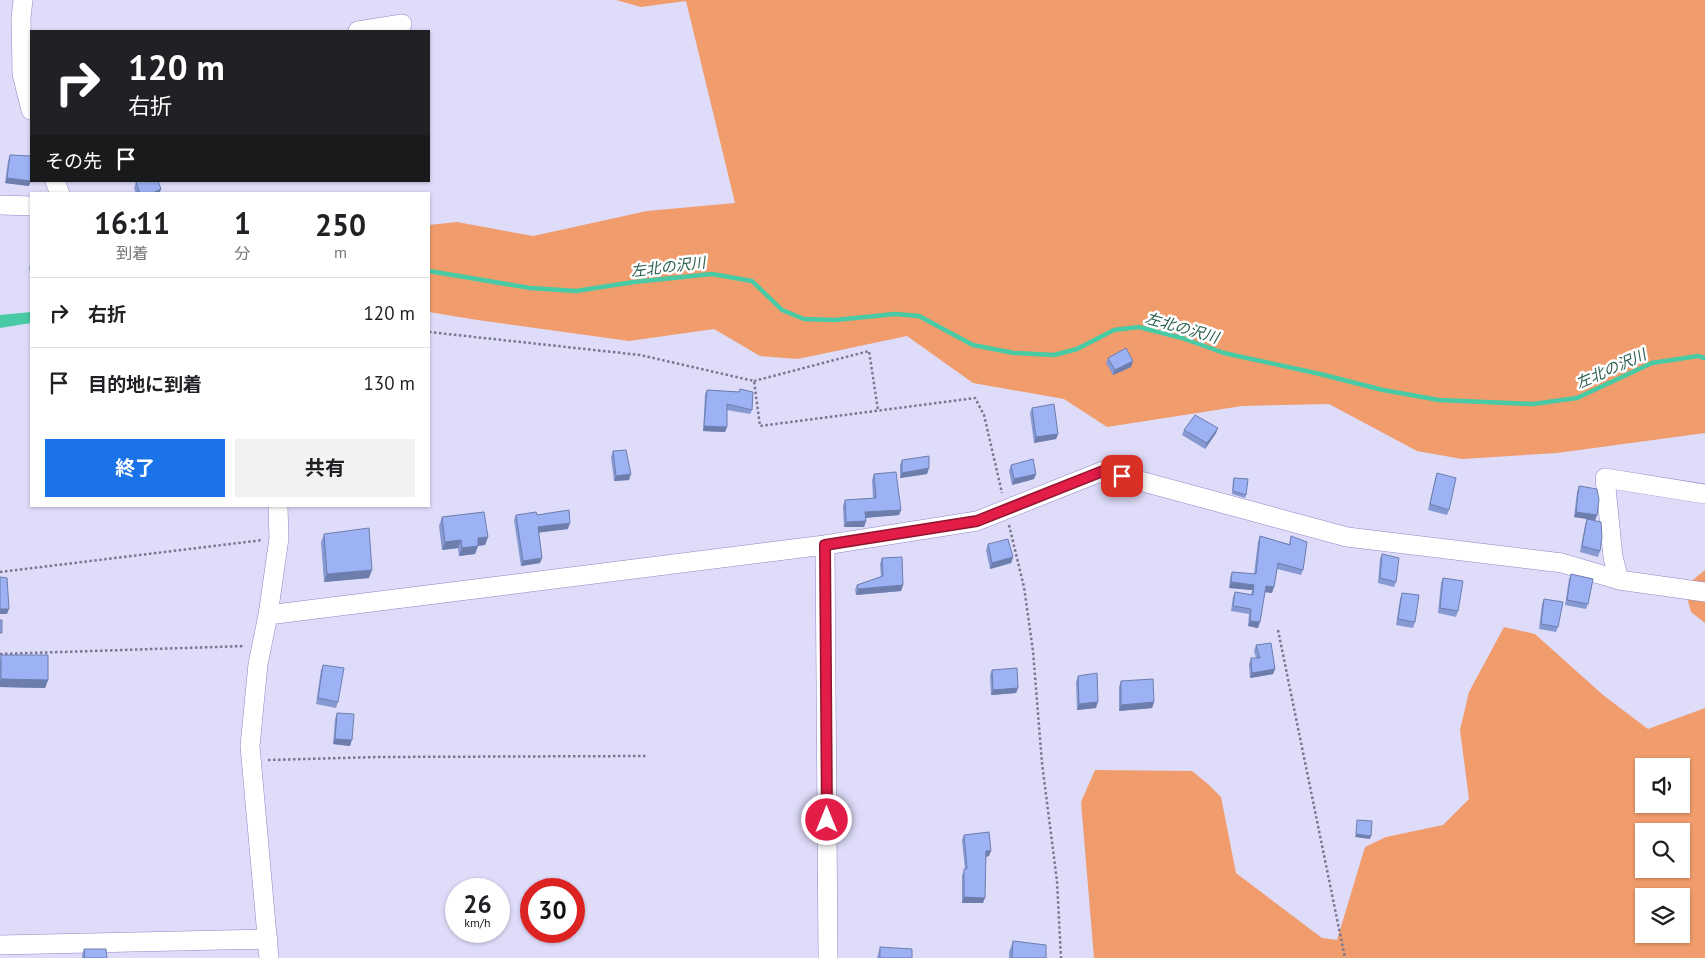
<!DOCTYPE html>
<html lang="ja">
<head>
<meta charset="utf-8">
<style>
	body { margin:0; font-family:"PT Sans","Noto Sans JP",sans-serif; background:#f2f2f2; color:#202124; height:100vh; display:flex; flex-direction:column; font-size:19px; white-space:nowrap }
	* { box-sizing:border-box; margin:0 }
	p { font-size:16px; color:#757577 }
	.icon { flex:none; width:28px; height:28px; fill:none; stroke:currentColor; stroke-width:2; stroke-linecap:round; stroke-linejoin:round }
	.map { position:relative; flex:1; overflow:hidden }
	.side { position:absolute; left:30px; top:192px; width:400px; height:315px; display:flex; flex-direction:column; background:#fff; border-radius:0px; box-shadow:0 1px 4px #0004 }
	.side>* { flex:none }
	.top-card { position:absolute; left:30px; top:30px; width:400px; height:152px; border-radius:0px; box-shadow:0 1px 4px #0004; background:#202124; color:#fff; overflow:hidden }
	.tools { position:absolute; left:1635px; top:758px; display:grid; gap:10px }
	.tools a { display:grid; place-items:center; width:55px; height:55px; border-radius:0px; background:#fff; box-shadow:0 1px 4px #0004; font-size:25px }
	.speed { position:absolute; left:445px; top:878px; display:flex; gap:10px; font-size:25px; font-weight:700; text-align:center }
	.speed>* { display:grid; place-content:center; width:65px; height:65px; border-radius:50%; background:#fff; box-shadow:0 1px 4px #0004; line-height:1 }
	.speed small { font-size:12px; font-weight:400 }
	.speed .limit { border:8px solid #d22; background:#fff; color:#111 }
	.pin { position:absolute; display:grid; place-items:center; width:42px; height:42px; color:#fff; margin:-21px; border-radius:10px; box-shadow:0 2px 8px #0006 }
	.me { position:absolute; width:55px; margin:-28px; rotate:0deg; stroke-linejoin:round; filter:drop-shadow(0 0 4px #0008) }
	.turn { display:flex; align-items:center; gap:18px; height:105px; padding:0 15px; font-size:22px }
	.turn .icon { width:65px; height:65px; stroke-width:2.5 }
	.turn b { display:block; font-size:35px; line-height:42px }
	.then { display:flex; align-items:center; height:48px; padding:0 15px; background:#0003; gap:10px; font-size:19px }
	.eta { display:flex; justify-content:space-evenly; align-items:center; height:85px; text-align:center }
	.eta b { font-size:30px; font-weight:700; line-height:35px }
	.primary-button { display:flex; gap:10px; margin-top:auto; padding:10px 15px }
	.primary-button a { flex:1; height:58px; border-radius:0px; background:#1a73e8; color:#fff; font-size:20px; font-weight:700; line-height:58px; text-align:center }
	.primary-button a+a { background:#f2f2f2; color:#202124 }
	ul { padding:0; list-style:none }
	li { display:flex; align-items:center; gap:15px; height:70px; padding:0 15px; border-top:1px solid #e0e0e0 }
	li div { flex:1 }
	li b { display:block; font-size:19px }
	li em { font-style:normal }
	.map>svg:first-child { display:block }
</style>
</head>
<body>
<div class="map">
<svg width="1705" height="958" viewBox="0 0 1705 958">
	<rect width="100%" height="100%" fill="#dedcf9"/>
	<path fill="#f19c6c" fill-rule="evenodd" d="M616 0H1705V433L1557 453 1462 459 1417 451 1329 404 1242 406 1107 427 1064 399 973 383 907 336 798 359 760 356 714 329 629 341 471 319 429 312V225L457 222 533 236 647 211 735 203 686 1 641 7Z
		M1705 570V623L1691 612 1684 587Z
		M1504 627 1535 634 1603 695 1648 729 1705 708V958H1094L1081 802 1095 770 1192 771 1208 784 1221 797 1236 873 1322 938 1337 940 1365 847 1386 837 1443 825 1469 799 1460 730 1469 692ZM1644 766H1681V804H1644ZM1644 831H1681V869H1644ZM1644 896H1681V934H1644Z"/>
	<path fill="#48caa4" d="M31 312V323L0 328V315Z"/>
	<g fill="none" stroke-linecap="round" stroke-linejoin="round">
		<path stroke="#48caa4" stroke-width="4.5" d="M429 271 530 288 576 291 634 282 712 274 752 281 782 310 804 319 835 320 895 314 919 316 973 345 1014 353 1054 355 1077 349 1114 330 1139 327 1182 338 1224 353 1320 374 1383 390 1439 400 1533 404 1577 398 1652 363 1698 356 1705 358"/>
		<g stroke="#8f86c9" stroke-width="20">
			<path id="minor" d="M23 0 21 18 22 74 31 110
				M358 31 402 24
				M55 181 60 194
				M0 205 31 206
				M825 545 828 958
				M1619 580 1613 557 1605 478 1705 494
				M268 615 825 545 977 521 1103 471 1347 537 1562 563 1619 580 1705 592
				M0 945 268 939
				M269 958 250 746 258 664 268 615 279 538 278 506"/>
		</g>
		<path stroke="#797690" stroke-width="2.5" stroke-dasharray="2.5 2.5" stroke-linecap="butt" d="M429 332 640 355 754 381 760 426 975 398 984 415 1002 493
			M754 381 869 351 878 410
			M1009 525 1024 587 1033 651 1042 763 1057 881 1061 958
			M0 572 263 540
			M1278 630 1345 958
			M0 654 245 646
			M268 760 378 757 646 756"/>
		<use href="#minor" stroke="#fff" stroke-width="19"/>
	</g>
	<path fill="#8699d3" d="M10 155 29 186 5 183 8 161Z
		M136 182 161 189 159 194H136L134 188Z
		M31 262V277L29 268Z
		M1108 358 1133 361 1131 367 1113 375 1106 363Z
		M740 389 752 410 750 414 727 410V427L725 432 703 431 705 394 707 390 739 392Z
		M1032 408 1058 434 1056 439 1034 443 1030 413Z
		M1218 428 1216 433 1205 449 1182 435 1184 430Z
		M613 451 629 480 614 481 611 457Z
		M902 460 929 468 927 474 900 478V465Z
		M1011 465 1036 474 1034 479 1012 485 1009 471Z
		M1437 473 1449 510 1447 515 1428 510 1435 479Z
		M874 474 901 510 899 515 865 518 866 521 864 527H844L843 506 845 500 873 498 872 480Z
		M1234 478 1246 495 1245 498 1232 494 1233 480Z
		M1579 486 1597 515 1595 520 1600 551 1598 557 1580 552 1585 525 1587 519 1574 517 1577 492Z
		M516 515H537L568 529 539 532 542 558 540 563 521 566 514 520Z
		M442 517 488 537 485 545 478 546 475 554 459 556 458 548 442 550 439 526Z
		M324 534 369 578 324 582 321 542Z
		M1260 536 1289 544 1291 536 1303 570 1301 575 1277 569 1272 593 1265 592 1258 628 1248 626 1249 614 1231 611 1233 597 1235 592 1251 595 1252 590 1229 588 1230 578 1232 572 1254 574 1258 542Z
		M988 544 1013 557 1011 563 990 569 986 550Z
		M1382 554 1396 582 1394 587 1378 583 1380 559Z
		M882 558 903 585 901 591 856 595 855 590 857 585 881 577 880 564Z
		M1571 574 1588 604 1586 609 1565 605 1569 579Z
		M1443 578 1458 611 1456 617 1438 613 1441 583Z
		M1402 593 1415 622 1413 628 1396 625 1400 599Z
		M1544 599 1558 627 1556 632 1539 629 1542 604Z
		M1256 645 1275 669 1273 674 1250 678 1249 664 1251 658H1256L1254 651Z
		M1 655 48 680 45 688 0 687V659Z
		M323 665 338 702 336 708 316 704 321 670Z
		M992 670 1018 688 1016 693 991 695 990 675Z
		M1078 676 1096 708 1077 710 1076 682Z
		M1121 681 1154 702 1152 708 1119 711V687Z
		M337 713 350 746 333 744 335 719Z
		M964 835 989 856 986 857 983 903H962V875L965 869 962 840Z
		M1013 941 1046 958H1009V952Z
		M880 947 912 958H877Z
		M84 949 107 958H82V955Z"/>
	<path fill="#6d7dac" d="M7 178 31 181 29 186 5 183Z
		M161 189 159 194H152L153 193Z
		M1133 361 1131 367 1113 375 1115 370Z
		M704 426 727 427 725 432 703 431Z
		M1218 428 1216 433 1205 449 1207 443Z
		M1058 434 1056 439 1034 443 1036 437Z
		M929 468 927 474 900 478 902 473Z
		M631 474 629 480 614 481 616 476Z
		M1036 474 1034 479 1012 485 1014 479Z
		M901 510 899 515 863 518 865 512Z
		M1576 512 1597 515 1595 520 1574 517Z
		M866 521 864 527H844L846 522Z
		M570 523 568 529 536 533 538 527Z
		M488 537 485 545 475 546 478 538Z
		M461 540 458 548 442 550 445 542Z
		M478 546 475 554 459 556 462 548Z
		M1013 557 1011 563 990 569 992 563Z
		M542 558 540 563 521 566 523 561Z
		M372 570 369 578 324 582 327 574Z
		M1231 582 1254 585 1252 590 1229 588Z
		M903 585 901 591 856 595 858 589Z
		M1266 586 1274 587 1272 593 1264 592Z
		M0 609H9L7 614H0Z
		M1250 621 1260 622 1258 628 1248 626Z
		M1275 669 1273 674 1250 678 1252 673Z
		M1 679 48 680 45 688 0 687V682Z
		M1018 688 1016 693 991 695 993 690Z
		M1098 702 1096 708 1077 710 1079 704Z
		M1154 702 1152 708 1119 711 1121 705Z
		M335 739 352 740 350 746 333 744Z
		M1356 834 1371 836 1370 839 1355 837Z
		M986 851H991L989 856 984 857Z
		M964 897 985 898 983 903H962Z"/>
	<path fill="#9cb2f5" stroke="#6d7dac" d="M10 155 31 156V181L7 178Z
		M139 181H158L161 189 153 193V194H140L136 182Z
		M1126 348 1133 361 1115 370 1108 358Z
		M740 389 753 392 752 410 727 404V427L704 426 707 390 739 392Z
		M1054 404 1058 434 1036 437 1032 408Z
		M1195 415 1218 428 1207 443 1184 430Z
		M626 450 631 474 616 476 613 451Z
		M929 456V468L902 473V460Z
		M1033 459 1036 474 1014 479 1011 465Z
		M896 472 901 510 865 512 866 521 846 522 845 500 876 498 874 474Z
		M1437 473 1456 478 1449 510 1430 504Z
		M1234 478 1248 479 1246 495 1233 491Z
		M1579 486 1597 489 1599 500 1597 515 1576 512Z
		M569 510 570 523 538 527 542 558 523 561 516 515 536 512 537 515Z
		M484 512 488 537 478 538V546L462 548 461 540 445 542 442 517Z
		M1587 519 1601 522 1602 537 1600 551 1582 546Z
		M369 528 372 570 327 574 324 534Z
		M1260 536 1290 545 1291 536 1307 542 1303 570 1278 563 1274 587 1266 586 1260 622 1250 621 1251 609 1233 606 1235 592 1253 595 1254 585 1231 582 1232 572 1256 574Z
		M1008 539 1013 557 992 563 988 544Z
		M1382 554 1399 558 1396 582 1380 578Z
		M902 557 903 585 858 589 857 585 883 576 882 558Z
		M1571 574 1593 579 1588 604 1567 600Z
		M0 577 7 578 9 609H0Z
		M1443 578 1463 581 1458 611 1440 608Z
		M1402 593 1419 595 1415 622 1398 619Z
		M1544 599 1563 602 1558 627 1541 624Z
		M0 620H2V633H0Z
		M1271 643 1275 669 1252 673 1251 658H1260L1256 645Z
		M1 655H48V680L1 679Z
		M323 665 344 668 338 702 318 698Z
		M1017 668 1018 688 993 690 992 670Z
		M1097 673 1098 702 1079 704 1078 676Z
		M1153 679 1154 702 1121 705V681Z
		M337 713 354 714 352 740 335 739Z
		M1357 820 1372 821 1371 836 1356 834Z
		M989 832 991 851H986L985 898 964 897V869H967L964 835Z
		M1013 941 1046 945V958H1012Z
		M880 947 912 949V958H880Z
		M84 949H106L107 958H85Z"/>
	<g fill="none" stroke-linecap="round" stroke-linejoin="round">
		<g stroke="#92132f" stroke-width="12">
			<path id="route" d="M827 820 825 545 977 521 1103 471 1122 476"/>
		</g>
		<use href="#route" stroke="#e11d48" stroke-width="9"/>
	</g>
	<g text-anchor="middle" stroke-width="5" stroke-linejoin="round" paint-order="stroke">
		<g font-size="15" font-style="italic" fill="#2b5f4e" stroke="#fff">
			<text transform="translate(668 267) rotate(-7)" y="5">左北の沢川</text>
			<text transform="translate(1182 328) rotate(16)" y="5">左北の沢川</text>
			<text transform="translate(1611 369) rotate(-24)" y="5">左北の沢川</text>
		</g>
	</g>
</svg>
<div class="tools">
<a><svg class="icon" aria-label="sound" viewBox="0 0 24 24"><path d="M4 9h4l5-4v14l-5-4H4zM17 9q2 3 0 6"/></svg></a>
<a><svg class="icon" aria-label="search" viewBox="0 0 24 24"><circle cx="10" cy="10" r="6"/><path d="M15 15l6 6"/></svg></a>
<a><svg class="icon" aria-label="layers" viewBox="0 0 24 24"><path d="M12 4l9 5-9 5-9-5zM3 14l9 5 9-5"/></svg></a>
</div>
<div class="speed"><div>26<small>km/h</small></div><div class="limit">30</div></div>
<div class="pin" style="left:1122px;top:476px;background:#d93025"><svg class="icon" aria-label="arrive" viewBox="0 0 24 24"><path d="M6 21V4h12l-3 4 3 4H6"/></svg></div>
<svg class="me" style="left:827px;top:820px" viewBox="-20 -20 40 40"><circle r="17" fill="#e11d48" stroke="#fff" stroke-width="3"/><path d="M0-11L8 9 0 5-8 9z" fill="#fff"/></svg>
<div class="top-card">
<div class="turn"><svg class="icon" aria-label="right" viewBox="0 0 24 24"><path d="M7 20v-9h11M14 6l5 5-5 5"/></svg><div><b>120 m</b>右折</div></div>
<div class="then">その先<svg class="icon" aria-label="arrive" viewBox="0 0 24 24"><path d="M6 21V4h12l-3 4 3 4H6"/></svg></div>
</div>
<section class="side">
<div class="eta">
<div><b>16:11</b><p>到着</p></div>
<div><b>1</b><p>分</p></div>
<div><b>250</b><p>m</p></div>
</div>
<ul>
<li><svg class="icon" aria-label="right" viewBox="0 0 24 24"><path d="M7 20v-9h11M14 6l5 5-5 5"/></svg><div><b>右折</b></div><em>120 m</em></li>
<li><svg class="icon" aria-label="arrive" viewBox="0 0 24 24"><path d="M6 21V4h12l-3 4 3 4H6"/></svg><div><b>目的地に到着</b></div><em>130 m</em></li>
</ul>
<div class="primary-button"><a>終了</a><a>共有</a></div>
</section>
</div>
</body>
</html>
